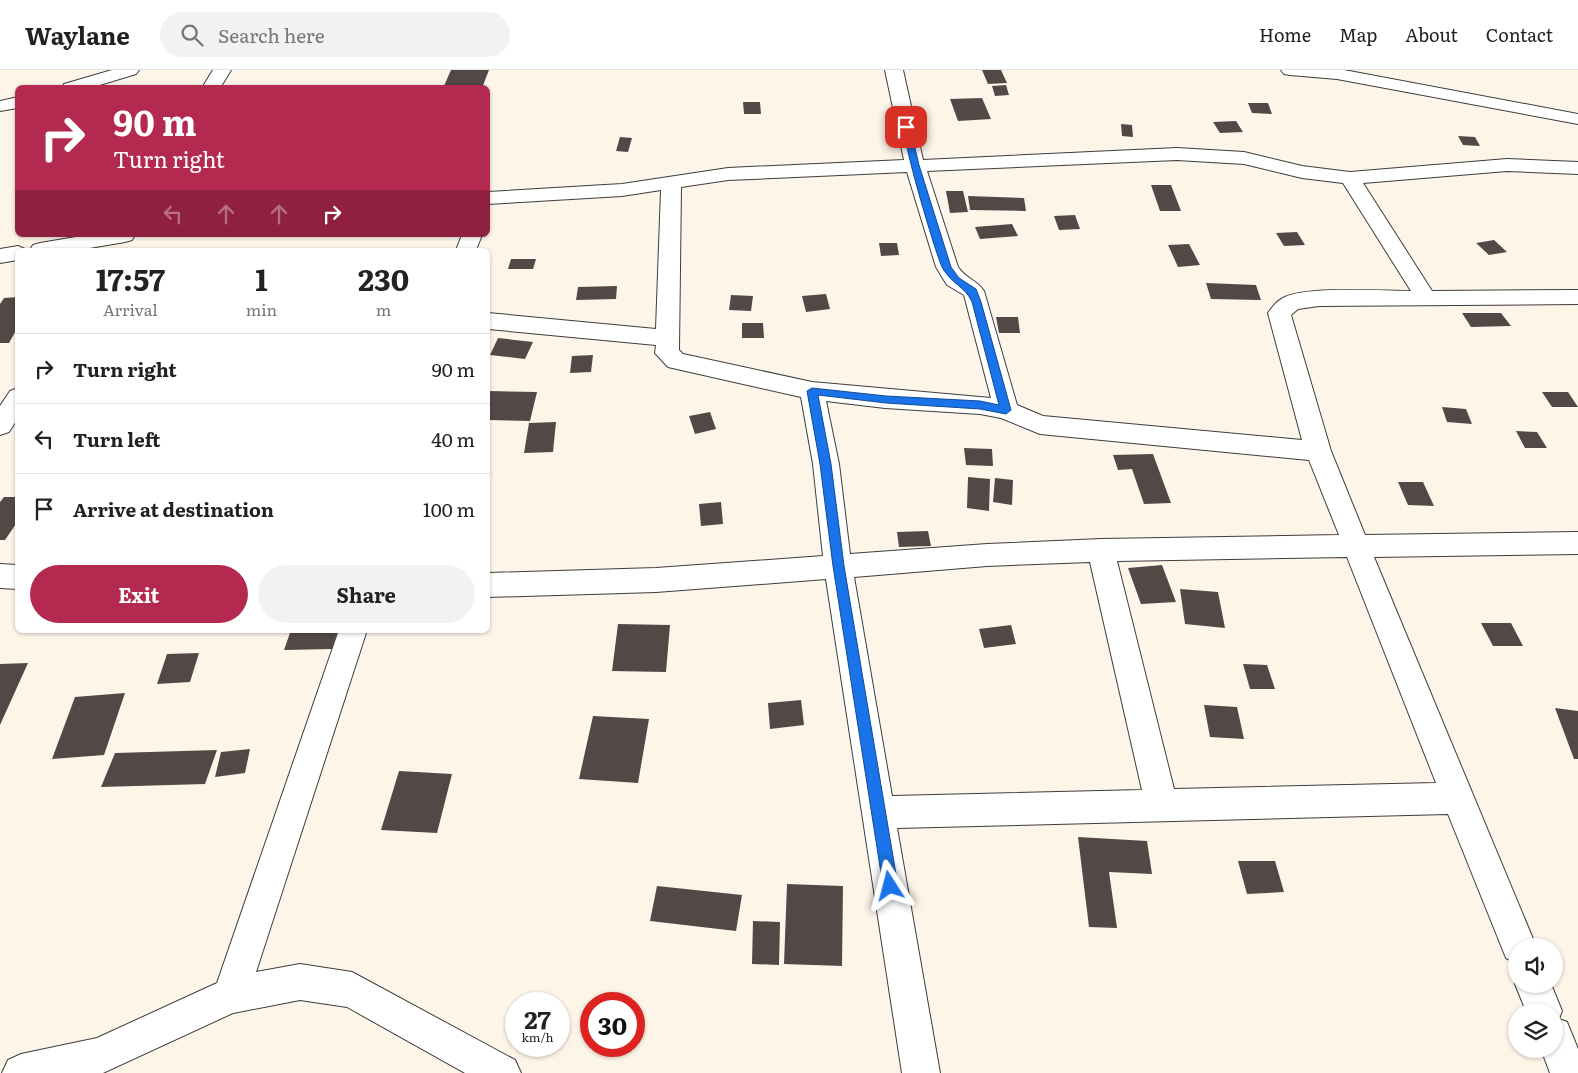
<!DOCTYPE html>
<html lang="en">
<head>
<meta charset="utf-8">
<style>
	body { margin:0; font-family:Literata,serif; background:#f2f2f2; color:#222; height:100vh; display:flex; flex-direction:column; font-size:19px; white-space:nowrap }
	* { box-sizing:border-box; margin:0 }
	p { font-size:16px; color:#767676 }
	.icon { flex:none; width:28px; height:28px; fill:none; stroke:currentColor; stroke-width:2; stroke-linecap:round; stroke-linejoin:round }
	.map { position:relative; flex:1; overflow:hidden }
	.drawer { position:absolute; left:15px; top:178px; width:475px; height:385px; display:flex; flex-direction:column; background:#fff; border-radius:8px; box-shadow:0 1px 4px #0004 }
	.drawer>* { flex:none }
	.hud { position:absolute; left:15px; top:15px; width:475px; height:152px; border-radius:8px; box-shadow:0 1px 4px #0004; background:#b42950; color:#fff; overflow:hidden }
	.controls { position:absolute; left:1508px; top:868px; display:grid; gap:10px }
	.controls a { display:grid; place-items:center; width:55px; height:55px; border-radius:50%; background:#fff; box-shadow:0 1px 4px #0004; font-size:25px }
	.speed { position:absolute; left:505px; top:922px; display:flex; gap:10px; font-size:25px; font-weight:700; text-align:center }
	.speed>* { display:grid; place-content:center; width:65px; height:65px; border-radius:50%; background:#fff; box-shadow:0 1px 4px #0004; line-height:1 }
	.speed small { font-size:12px; font-weight:400 }
	.speed .limit { border:8px solid #d22; background:#fff; color:#111 }
	.pin { position:absolute; display:grid; place-items:center; width:42px; height:42px; color:#fff; margin:-21px; border-radius:10px; box-shadow:0 2px 8px #0006 }
	.me { position:absolute; width:55px; margin:-28px; rotate:351deg; stroke-linejoin:round; filter:drop-shadow(0 0 4px #0008) }
	.turn { display:flex; align-items:center; gap:18px; height:105px; padding:0 15px; font-size:22px }
	.turn .icon { width:65px; height:65px; stroke-width:2.5 }
	.turn b { display:block; font-size:35px; line-height:42px }
	.lanes { display:flex; align-items:center; height:48px; padding:0 15px; background:#0003; justify-content:center; gap:25px; direction:ltr }
	.lanes .off { opacity:.35 }
	.eta { display:flex; justify-content:space-evenly; align-items:center; height:85px; text-align:center }
	.eta b { font-size:30px; font-weight:700; line-height:35px }
	.action { display:flex; gap:10px; margin-top:auto; padding:10px 15px }
	.action a { flex:1; height:58px; border-radius:30px; background:#b42950; color:#fff; font-size:20px; font-weight:700; line-height:58px; text-align:center }
	.action a+a { background:#f2f2f2; color:#222 }
	ul { padding:0; list-style:none }
	li { display:flex; align-items:center; gap:15px; height:70px; padding:0 15px; border-top:1px solid #e0e0e0 }
	li div { flex:1 }
	li b { display:block; font-size:19px }
	li em { font-style:normal }
	header { display:flex; align-items:center; gap:30px; box-sizing:border-box; height:70px; padding:0 25px; background:#fff; border-bottom:1px solid #e0e0e0 }
	header strong { font-size:24px }
	nav { display:flex; gap:28px; margin-inline-start:auto; font-size:18px }
	.search { width:350px; height:45px; background:#f2f2f2; display:flex; align-items:center; gap:12px; box-sizing:border-box; padding:0 18px; border-radius:28px; color:#767676; font-size:19px }
	.map>svg:first-child { display:block }
</style>
</head>
<body>
<header>
<strong>Waylane</strong>
<div class="search"><svg class="icon" aria-label="search" viewBox="0 0 24 24"><circle cx="10" cy="10" r="6"/><path d="M15 15l6 6"/></svg>Search here</div>
<nav><a>Home</a><a>Map</a><a>About</a><a>Contact</a></nav>
</header>
<div class="map">
<svg width="1578" height="1003" viewBox="0 0 1578 1003">
	<rect width="100%" height="100%" fill="#fef5e9"/>
	<path fill="#524947" d="M451 0H489L482 18H443Z
		M982 0H1001L1007 13 988 14Z
		M1006 15 1009 25 995 26 992 16Z
		M982 28 991 49 958 51 950 29Z
		M743 32H760L761 44H744Z
		M1248 33H1268L1272 44 1252 43Z
		M1236 51 1243 62 1220 63 1213 52Z
		M1121 54 1132 55 1133 67 1122 66Z
		M1458 66 1475 67 1480 76 1463 75Z
		M620 67 632 68 628 82 616 81Z
		M1151 115H1171L1181 141H1160Z
		M946 121H963L968 142 950 143Z
		M968 126 1024 128 1026 141 970 140Z
		M1075 145 1080 159 1059 160 1054 146Z
		M1012 154 1018 166 980 169 975 157Z
		M1297 162 1305 175 1284 176 1276 163Z
		M1494 170 1507 182 1489 185 1476 173Z
		M879 173H897L899 185 881 186Z
		M1189 174 1200 195 1178 197 1168 175Z
		M511 189H536L533 199H508Z
		M1206 213 1256 215 1261 230 1211 229Z
		M617 216 616 229 576 230 578 217Z
		M826 224 830 239 806 242 802 226Z
		M731 225 753 226 751 241 729 240Z
		M18 227V257L9 273H0V234L4 228Z
		M1462 243H1501L1511 256 1471 257Z
		M996 247H1018L1020 263H999Z
		M742 253H763L764 268H742Z
		M498 268 533 272 525 289 490 285Z
		M593 285 591 302 570 303 572 286Z
		M488 321 537 322 530 351 488 350Z
		M1542 322H1568L1578 337H1552Z
		M1442 337 1466 339 1472 354 1447 352Z
		M710 342 716 359 695 364 689 346Z
		M556 352 553 382 524 383 529 353Z
		M1516 361 1537 362 1547 378H1525Z
		M964 378 992 379 993 396 966 395Z
		M1153 384 1171 433 1144 434 1132 399 1118 400 1113 385Z
		M968 407 990 409 989 441 967 438Z
		M995 408 1013 410 1012 435 993 432Z
		M1398 412H1423L1434 436 1408 435Z
		M4 427H18V451L5 470H0V432Z
		M721 432 723 454 701 456 699 434Z
		M928 461 931 476 899 477 897 462Z
		M1162 495 1176 532 1141 534 1128 498Z
		M1180 519 1218 522 1225 558 1185 554Z
		M1481 553H1511L1523 576H1493Z
		M618 554 670 555 666 602 612 601Z
		M1011 555 1016 574 984 578 979 559Z
		M291 560H338L332 579 284 580Z
		M199 583 190 612 157 614 167 584Z
		M28 593 0 655V594Z
		M1243 594 1267 595 1275 619H1250Z
		M125 623 104 685 52 689 75 627Z
		M801 630 804 655 770 659 768 633Z
		M1204 635 1237 637 1244 669 1210 667Z
		M1555 638 1578 641V689H1574Z
		M593 646 649 649 638 713 579 709Z
		M250 679 245 703 215 707 221 682Z
		M217 680 205 714 101 717 115 683Z
		M399 701 452 704 437 763 381 760Z
		M1078 767 1147 771 1152 804 1109 802 1117 858 1089 857Z
		M1238 791H1275L1284 822 1247 824Z
		M787 814 843 816 842 896 784 894Z
		M657 816 742 825 736 861 650 851Z
		M753 851 780 852 779 895 752 894Z"/>
	<g fill="none" stroke-linecap="round" stroke-linejoin="round">
		<g stroke="#3d3d3d" stroke-width="2">
			<path id="street" d="M112 0H139L136 4 90 18H62L64 14Z
				M213 0H231L220 18H202Z
				M885 0H903L923 90 1177 78 1244 82 1302 96 1350 102 1507 89 1578 92V104L1507 101 1363 113 1432 221 1578 220V234L1319 236 1298 239 1291 245 1331 381 1365 465 1578 462V484L1374 487 1536 876H1516V893L1506 888 1448 744 897 758 940 1003H902L826 509 656 522 488 527V503L656 498 823 486 813 394 801 327 668 297 655 283 656 275 488 259V243L656 259 661 120 622 126 488 134V122L622 114 728 98 904 90ZM1177 90 1244 94 1302 108 1343 113 1411 221C1381 221 1310 216 1285 227 1278 230 1272 237 1268 243L1302 370 1043 346 1017 335 984 221C977 210 965 208 958 197L927 101ZM907 102 936 197 947 215 964 225 991 328 812 312 683 284 679 280 681 117 728 110ZM826 331 885 338 980 344 1001 348 1040 364 1309 390 1339 465 1101 469 987 474 850 484 839 394ZM1347 487 1436 713 1174 719 1117 491ZM1090 492 1142 720 892 726 854 507 987 496Z
				M1281 0H1344L1578 44V54L1337 9 1290 5 1284 4Z
				M18 27V38L0 41V31Z
				M88 165H135L132 170 125 172 78 180H30L33 175 40 173Z
				M462 165H482L476 180H456Z
				M18 176 27 180H18V190L0 193V179Z
				M18 318V348L9 362 0 365V336L10 321Z
				M0 494 18 495V519L0 518Z
				M339 560H367L256 902 300 894 352 902 515 990 521 1003H465L347 937 300 930 233 943 103 1003H2L8 990 21 984 97 968 217 913Z
				M1516 911V914H1551L1562 941 1559 949 1567 952 1578 979V1003H1550L1541 979H1554V941H1526L1515 914Z"/>
		</g>
		<use href="#street" fill="#fff" fill-rule="evenodd"/>
	</g>
	<path fill="#1a73e8" stroke="#114b97" d="M904 55 910 57 919 95 951 197 959 208 976 219 981 232 1011 340 1006 344 980 339 886 333 818 325 831 394 844 496 898 816 895 821 890 823 886 821 883 816 833 496 820 394 807 321 812 318 886 326 980 331 999 335 972 232C966 217 951 214 942 197 935 181 901 68 904 55Z"/>
</svg>
<div class="controls">
<a><svg class="icon" aria-label="sound" viewBox="0 0 24 24"><path d="M4 9h4l5-4v14l-5-4H4zM17 9q2 3 0 6"/></svg></a>
<a><svg class="icon" aria-label="layers" viewBox="0 0 24 24"><path d="M12 4l9 5-9 5-9-5zM3 14l9 5 9-5"/></svg></a>
</div>
<div class="speed"><div>27<small>km/h</small></div><div class="limit">30</div></div>
<div class="pin" style="left:906px;top:57px;background:#d93025"><svg class="icon" aria-label="arrive" viewBox="0 0 24 24"><path d="M6 21V4h12l-3 4 3 4H6"/></svg></div>
<svg class="me" style="left:890px;top:816px" viewBox="-20 -20 40 40"><path d="M0-17L14 15 0 8-14 15z" fill="#1a73e8" stroke="#fff" stroke-width="4"/></svg>
<div class="hud">
<div class="turn"><svg class="icon" aria-label="right" viewBox="0 0 24 24"><path d="M7 20v-9h11M14 6l5 5-5 5"/></svg><div><b>90 m</b>Turn right</div></div>
<div class="lanes"><svg class="icon off" aria-label="left" viewBox="0 0 24 24"><path d="M17 20v-9H6M10 6l-5 5 5 5"/></svg><svg class="icon off" aria-label="ahead" viewBox="0 0 24 24"><path d="M12 20V5M6 11l6-6 6 6"/></svg><svg class="icon off" aria-label="ahead" viewBox="0 0 24 24"><path d="M12 20V5M6 11l6-6 6 6"/></svg><svg class="icon" aria-label="right" viewBox="0 0 24 24"><path d="M7 20v-9h11M14 6l5 5-5 5"/></svg></div>
</div>
<section class="drawer">
<div class="eta">
<div><b>17:57</b><p>Arrival</p></div>
<div><b>1</b><p>min</p></div>
<div><b>230</b><p>m</p></div>
</div>
<ul>
<li><svg class="icon" aria-label="right" viewBox="0 0 24 24"><path d="M7 20v-9h11M14 6l5 5-5 5"/></svg><div><b>Turn right</b></div><em>90 m</em></li>
<li><svg class="icon" aria-label="left" viewBox="0 0 24 24"><path d="M17 20v-9H6M10 6l-5 5 5 5"/></svg><div><b>Turn left</b></div><em>40 m</em></li>
<li><svg class="icon" aria-label="arrive" viewBox="0 0 24 24"><path d="M6 21V4h12l-3 4 3 4H6"/></svg><div><b>Arrive at destination</b></div><em>100 m</em></li>
</ul>
<div class="action"><a>Exit</a><a>Share</a></div>
</section>
</div>
</body>
</html>
